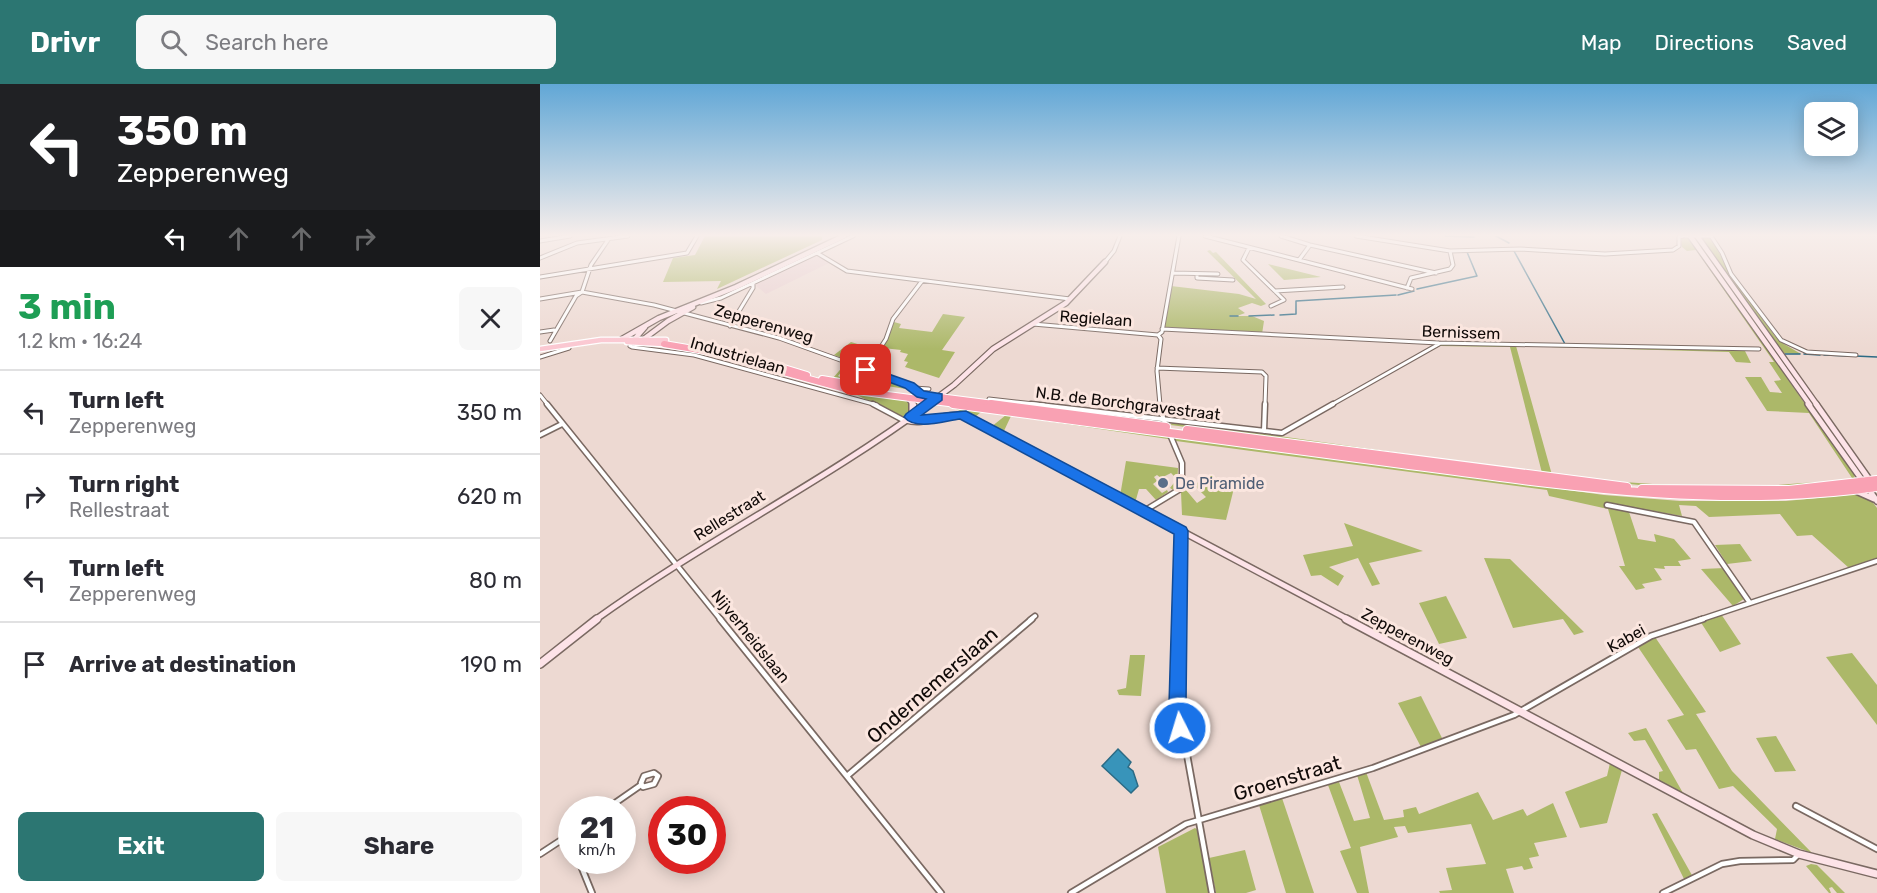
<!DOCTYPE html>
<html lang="en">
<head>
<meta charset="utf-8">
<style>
	body { margin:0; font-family:Rubik,sans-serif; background:#f7f7f7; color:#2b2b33; height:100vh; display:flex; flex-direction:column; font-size:22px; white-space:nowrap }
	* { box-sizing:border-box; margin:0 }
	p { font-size:20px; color:#7c7c81 }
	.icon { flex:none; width:33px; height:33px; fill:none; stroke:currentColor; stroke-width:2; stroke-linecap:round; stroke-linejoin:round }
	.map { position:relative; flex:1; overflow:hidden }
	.drawer { display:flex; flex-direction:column; background:#fff; width:540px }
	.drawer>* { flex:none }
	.hud { background:#202124; color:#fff; overflow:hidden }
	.fabs { position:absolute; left:1264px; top:18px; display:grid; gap:12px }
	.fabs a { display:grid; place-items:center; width:54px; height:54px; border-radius:9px; background:#fff; box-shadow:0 3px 15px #0003; font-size:30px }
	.speed { position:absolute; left:18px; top:712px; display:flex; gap:12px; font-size:30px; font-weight:700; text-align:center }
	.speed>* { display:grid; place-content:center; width:78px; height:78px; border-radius:50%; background:#fff; box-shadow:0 3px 15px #0003; line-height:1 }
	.speed small { font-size:15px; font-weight:400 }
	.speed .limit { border:9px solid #d22; background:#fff; color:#111 }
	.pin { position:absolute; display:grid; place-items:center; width:51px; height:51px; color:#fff; margin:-26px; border-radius:12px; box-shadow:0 3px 9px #0006 }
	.me { position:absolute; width:66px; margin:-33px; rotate:355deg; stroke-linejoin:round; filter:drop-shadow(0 0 4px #0008) }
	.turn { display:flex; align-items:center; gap:21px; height:126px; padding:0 18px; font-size:27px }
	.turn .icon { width:78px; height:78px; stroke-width:2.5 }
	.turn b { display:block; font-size:42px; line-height:51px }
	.lanes { display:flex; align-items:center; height:57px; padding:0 18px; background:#0003; justify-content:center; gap:30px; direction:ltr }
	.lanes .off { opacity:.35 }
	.round { display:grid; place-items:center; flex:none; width:63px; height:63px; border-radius:9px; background:#f7f7f7 }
	.head { display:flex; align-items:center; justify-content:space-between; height:102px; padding:0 18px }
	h1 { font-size:36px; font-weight:700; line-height:45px; color:#1e9e55 }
	.cta { display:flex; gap:12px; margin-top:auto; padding:12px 18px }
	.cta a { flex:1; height:69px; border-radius:9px; background:#2c7672; color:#fff; font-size:24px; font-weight:700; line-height:69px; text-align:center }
	.cta a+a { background:#f7f7f7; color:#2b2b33 }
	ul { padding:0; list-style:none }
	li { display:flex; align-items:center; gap:18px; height:84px; padding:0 18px; border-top:2px solid #e1e1e2 }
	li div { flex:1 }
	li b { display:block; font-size:22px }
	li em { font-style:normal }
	header { display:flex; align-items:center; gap:36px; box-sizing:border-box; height:84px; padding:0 30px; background:#2c7672; color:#fff }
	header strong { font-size:28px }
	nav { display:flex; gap:33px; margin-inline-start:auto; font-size:21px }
	.search { width:420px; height:54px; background:#f7f7f7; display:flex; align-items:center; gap:15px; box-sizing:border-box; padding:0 21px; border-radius:9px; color:#7c7c81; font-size:22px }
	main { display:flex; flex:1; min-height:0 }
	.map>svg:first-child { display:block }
</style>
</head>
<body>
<header>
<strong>Drivr</strong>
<div class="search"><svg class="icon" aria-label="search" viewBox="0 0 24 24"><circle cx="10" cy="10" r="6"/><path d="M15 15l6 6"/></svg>Search here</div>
<nav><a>Map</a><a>Directions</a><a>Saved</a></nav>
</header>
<main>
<section class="drawer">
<div class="hud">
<div class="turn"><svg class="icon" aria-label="left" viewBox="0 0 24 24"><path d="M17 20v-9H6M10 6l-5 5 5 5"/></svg><div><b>350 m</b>Zepperenweg</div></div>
<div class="lanes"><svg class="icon" aria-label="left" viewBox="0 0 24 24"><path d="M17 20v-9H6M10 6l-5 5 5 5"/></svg><svg class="icon off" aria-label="ahead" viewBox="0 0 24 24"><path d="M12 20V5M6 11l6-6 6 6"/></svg><svg class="icon off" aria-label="ahead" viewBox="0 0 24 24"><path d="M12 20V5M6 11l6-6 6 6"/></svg><svg class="icon off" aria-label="right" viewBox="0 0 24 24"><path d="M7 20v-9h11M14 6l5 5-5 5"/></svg></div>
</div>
<div class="head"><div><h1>3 min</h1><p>1.2 km · 16:24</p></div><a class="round"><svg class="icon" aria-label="close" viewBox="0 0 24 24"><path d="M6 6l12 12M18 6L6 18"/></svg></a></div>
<ul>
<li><svg class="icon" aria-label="left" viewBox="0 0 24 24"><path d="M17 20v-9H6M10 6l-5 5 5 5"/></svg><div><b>Turn left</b><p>Zepperenweg</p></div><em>350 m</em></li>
<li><svg class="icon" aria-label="right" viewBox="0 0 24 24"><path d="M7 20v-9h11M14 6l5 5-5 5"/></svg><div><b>Turn right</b><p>Rellestraat</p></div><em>620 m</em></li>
<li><svg class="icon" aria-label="left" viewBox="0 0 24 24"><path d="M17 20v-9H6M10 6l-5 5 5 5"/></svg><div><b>Turn left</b><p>Zepperenweg</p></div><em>80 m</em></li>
<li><svg class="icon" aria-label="arrive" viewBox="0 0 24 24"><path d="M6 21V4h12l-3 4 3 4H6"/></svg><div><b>Arrive at destination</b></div><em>190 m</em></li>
</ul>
<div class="cta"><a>Exit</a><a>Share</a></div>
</section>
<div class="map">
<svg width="1337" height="809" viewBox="0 0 1337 809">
	<rect width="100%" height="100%" fill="#edd9d2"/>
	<path fill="#e8cdce" d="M273 172H278L289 179 226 210 215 201Z"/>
	<path fill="#acb869" d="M165 152H282V156L177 205 181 197 123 198 133 174 155 171Z
		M1145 153 1151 156 1314 390 1315 395 1234 404 1122 403 1023 394 631 341 632 338 646 339 1002 389 970 263 900 262 817 307 899 261 976 262 1012 391C1095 400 1178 407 1262 399 1279 398 1297 399 1312 394L1269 329 1227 327 1205 293H1221L1230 308 1242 309 1234 297 1241 296 1229 278H1234L1156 166 1147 167 1142 163 1141 154Z
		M1166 153 1172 155 1190 190 1235 252 1244 260 1261 270 1244 269 1163 156V154Z
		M670 166 673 169 676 168 726 220 721 222 712 219 698 224 705 229 697 232H712L724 237 722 250 624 243 631 202 699 210 716 215 667 167Z
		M728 180 781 193 744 196Z
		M403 230 425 233 402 266 415 268 399 294 365 283 368 278 364 277 368 270 360 268 361 266 343 264 354 238 361 240 359 244 392 248Z
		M311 258 337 266 334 271 328 269 325 272 310 267 302 274 294 271Z
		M977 262 1205 267 1211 279 1196 278 1189 268Z
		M305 280 307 281 298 292 302 294 313 283 327 288 333 299H341L348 294 373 306 293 294Z
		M315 310 366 317 371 320 372 327 362 334Z
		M412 323 628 351V355L471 332 463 349 451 343 466 331 441 328 434 334Z
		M633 352 1064 411 1140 417H1246L1319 410 1331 416 1337 424V474L1309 484 1272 451 1257 452 1240 430 1169 433 1156 422 1139 421 1142 432 1067 419 1088 425 1098 455 1116 458 1114 450 1134 455 1151 475 1138 477 1141 482H1124L1125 485 1114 484 1122 496 1102 500 1105 504 1096 506 1079 482H1085L1068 425 1009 412 1007 406 636 357Z
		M586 377 638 384 637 404 633 406 630 404 637 395 631 389 621 394 617 391 614 393 617 397 613 400 622 409 627 406 628 408 616 416 606 405H599L595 419 580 412Z
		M669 391 695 400 686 436 642 431 641 408 646 406 657 419 666 413 654 401Z
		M804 439 883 467 829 479 840 500 832 502 818 474 789 483 804 492 798 502 781 491 771 492 763 471 813 462Z
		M1200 460 1212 477 1187 480 1175 461Z
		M944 474 970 475 1044 548 1034 551 1023 535 973 544Z
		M1185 484 1204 515 1193 522 1161 485Z
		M906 512 927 554 899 560 879 519Z
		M1181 530 1201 560 1180 568 1160 537Z
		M1115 553 1166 628 1156 630 1192 687 1272 769 1235 755 1237 745 1193 702 1179 705 1156 665 1146 666 1127 636 1144 631 1098 563Z
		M1312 569 1337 601V641L1286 573Z
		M590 571H605L601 612 579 611 577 606 586 604Z
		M881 612 903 656 881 663 858 619Z
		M1106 644 1143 709 1119 697V688L1123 687 1105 656 1094 657 1088 649Z
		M1236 652 1256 687 1235 688 1216 654Z
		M1070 679 1082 686 1067 739 1040 744 1025 708 1067 692Z
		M826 688 844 736 864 733 863 726 876 723 879 730 938 708 953 736 983 725 987 732 1013 719 1027 753 994 759 999 772 989 774 993 784 984 786 982 782 966 785 974 809H900L899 807 912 806 906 784 946 780 931 740 868 749 865 742 854 743 858 753 820 763 829 809H817L800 767 811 764 788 701 799 698 814 737 830 734 817 691Z
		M742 714 774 809H746L719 721Z
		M1117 729 1153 793 1145 797 1112 730Z
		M655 744 658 746 671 809H626L618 763Z
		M705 766 716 806 706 809H676L669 774Z
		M1271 780 1277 781 1305 809H1297L1292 803 1289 804 1291 809H1289L1266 782Z"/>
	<path fill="#3894ba" stroke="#2c6b85" stroke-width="1.5" d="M578 665 591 678 588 683 593 687 598 702 591 709 562 682Z"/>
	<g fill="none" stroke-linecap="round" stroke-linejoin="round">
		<path stroke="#2c6b85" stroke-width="1.5" d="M905 152 934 153
			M956 152 969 159
			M974 167 1025 260
			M877 205 937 192 927 168
			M858 211 874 207
			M740 231 756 230V217L856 211
			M690 232H698
			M709 232 734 231
			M1245 270H1260
			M1264 270 1280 271
			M1284 271 1310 272
			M1315 272 1337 273"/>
		<g stroke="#7a6962" stroke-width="5">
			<path id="street-far2" d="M665 152 872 205
				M741 152 770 161 896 189
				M816 152 910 167 980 165 1065 170 1133 166 1139 162V153L1143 152
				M1145 152H1171
				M1171 152 1182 169 1191 190 1241 256 1267 268 1316 271
				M0 157 30 152
				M709 164 703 176 744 216 731 222
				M277 169 307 187 530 215
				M0 174 37 159 88 152
				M759 176 770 161
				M565 178 574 167 580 152
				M633 189 678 190
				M657 190V194L693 196
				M0 193 147 169 157 152
				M867 204 871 194 910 185 913 181 910 167
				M735 207 803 203
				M0 215 42 208 114 221 239 254 370 301 381 311
				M161 219 181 214 313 152
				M493 240 618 251
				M190 242 213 204V199
				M622 245 899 259 1219 265
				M0 248 14 246
				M10 257 36 212 42 208 51 181 68 156
				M92 258 90 262 92 263 154 271 337 321
				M0 273 29 264
				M617 284 722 288 726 292 725 321
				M326 286 346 255 353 235 382 197
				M328 286 334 298H342L346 293
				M374 304 389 305
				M0 311 8 321
				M449 315 504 321
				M620 321 617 287 621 255 618 251 622 248 639 152
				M791 321 899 260"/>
		</g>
		<g stroke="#7a6962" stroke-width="7">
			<path id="street-far1" d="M7 320 181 536
				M333 320 365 337
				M491 320 742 349 793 320
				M619 320 625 340
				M724 347 725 320
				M0 351 22 340
				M1067 421 1154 438 1210 519
				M604 427 642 404V379L631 353
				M490 536 495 532
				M639 536 641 447
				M1159 536 1337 477"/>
		</g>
		<g stroke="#7a6962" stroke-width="8">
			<path id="street" d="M180 535 401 809
				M639 535 638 621 672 809
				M114 689 118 692 114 700 103 703 101 699 104 692Z
				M307 692 492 535
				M1256 722 1337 765
				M65 726 101 701
				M29 751 32 759
				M0 770 32 749
				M39 777 52 809
				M531 809 646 740 833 684 974 631 1111 552 1163 535
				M1123 809 1182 780 1200 777 1253 776 1259 770"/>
		</g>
		<g stroke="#7a6962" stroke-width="7">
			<path id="secondary-far2" d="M1150 152 1270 321
				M1157 152 1277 321
				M82 255 119 234 196 203 304 152
				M101 257 128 237 153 223
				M92 258 105 243
				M368 314 374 321
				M387 321 414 301 453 265 526 219 565 178"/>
		</g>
		<g stroke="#7a6962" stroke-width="8">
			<path id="secondary-far1" d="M1268 320 1337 417
				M1276 320 1331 398
				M372 331V320
				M366 336C386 342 404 328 425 332L809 536
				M1316 407 1334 415
				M55 536C163 458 282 399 389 320"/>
		</g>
		<g stroke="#7a6962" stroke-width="10">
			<path id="secondary" d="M806 535 1213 751 1259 770 1337 790
				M0 580 57 535"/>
		</g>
		<g stroke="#fff" stroke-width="7">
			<path id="primary" d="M87 258 124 260
				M0 265 61 256H126"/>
		</g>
		<g stroke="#fff" stroke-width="8">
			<path id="highway-far1" d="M124 260 171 268 309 306 424 321
				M184 266 267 291
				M282 295 335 304
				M391 312 462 321"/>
		</g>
		<g stroke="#fff" stroke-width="10">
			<path id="highway" d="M413 320C563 340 713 360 862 380 1020 401 1178 426 1337 403
				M451 320 626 343
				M647 346 1087 403
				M1102 405 1249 406 1337 396"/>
		</g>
		<use href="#street-far2" stroke="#fff" stroke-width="3"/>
		<use href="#street-far1" stroke="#fff" stroke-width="4"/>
		<use href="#street" stroke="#fff" stroke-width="4.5"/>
		<use href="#secondary-far2" stroke="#fde3e8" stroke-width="4.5"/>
		<use href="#secondary-far1" stroke="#fde3e8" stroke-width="5"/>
		<use href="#secondary" stroke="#fde3e8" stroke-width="7"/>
		<use href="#primary" stroke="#fbc7d1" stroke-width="4.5"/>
		<use href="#highway-far1" stroke="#f9a1b3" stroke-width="6"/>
		<use href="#highway" stroke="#f9a1b3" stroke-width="8"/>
	</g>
	<linearGradient id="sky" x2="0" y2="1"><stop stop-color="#61a7d6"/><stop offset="0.57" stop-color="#f7eeeb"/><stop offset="1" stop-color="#f7eeeb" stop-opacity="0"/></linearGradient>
	<rect width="1337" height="265" fill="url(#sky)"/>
	<path fill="#1a73e8" stroke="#114b97" stroke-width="1.5" d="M326 282 374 299 384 307 402 310V316L382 331 426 327 646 443 648 447 646 621 649 644 646 650 640 652 634 650 629 621 634 450 420 335C404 337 376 347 364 333L366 330 386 315 377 313 365 304 322 288V283Z"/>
	<circle fill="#5c6f8a" stroke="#fbe6df" stroke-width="2" cx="623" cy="399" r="6"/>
	<g text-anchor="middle" stroke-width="6" stroke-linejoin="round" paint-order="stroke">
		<g font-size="16" fill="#100a08" stroke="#fbe6df">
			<text transform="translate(556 234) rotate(4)" y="6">Regielaan</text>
			<text transform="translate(224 239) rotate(16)" y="6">Zepperenweg</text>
			<text transform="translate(921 248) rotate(2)" y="6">Bernissem</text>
			<text transform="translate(198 271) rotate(16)" y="6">Industrielaan</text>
			<text transform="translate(588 319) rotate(7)" y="6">N.B. de Borchgravestraat</text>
			<text transform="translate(189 431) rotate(-32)" y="6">Rellestraat</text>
			<text transform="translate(211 552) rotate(51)" y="6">Nijverheidslaan</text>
			<text transform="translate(868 552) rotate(28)" y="6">Zepperenweg</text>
			<text transform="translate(1086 554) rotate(-29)" y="6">Kabei</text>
		</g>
		<g font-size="16" fill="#4e5e75" stroke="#fbe6df" text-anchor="start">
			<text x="635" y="405">De Piramide</text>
		</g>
		<g font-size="20" fill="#100a08" stroke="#fbe6df">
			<text transform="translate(392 601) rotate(-41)" y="7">Ondernemerslaan</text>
			<text transform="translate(747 694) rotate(-17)" y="7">Groenstraat</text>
		</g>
	</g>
</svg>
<div class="fabs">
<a><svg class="icon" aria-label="layers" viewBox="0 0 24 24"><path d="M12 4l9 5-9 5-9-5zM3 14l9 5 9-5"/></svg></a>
</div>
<div class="speed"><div>21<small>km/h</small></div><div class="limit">30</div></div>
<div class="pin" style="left:326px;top:286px;background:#d93025"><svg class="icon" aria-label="arrive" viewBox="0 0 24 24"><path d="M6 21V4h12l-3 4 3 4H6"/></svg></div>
<svg class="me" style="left:640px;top:644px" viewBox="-20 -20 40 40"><circle r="17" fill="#1a73e8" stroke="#fff" stroke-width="3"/><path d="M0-11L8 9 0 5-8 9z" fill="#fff"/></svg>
</div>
</main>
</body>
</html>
